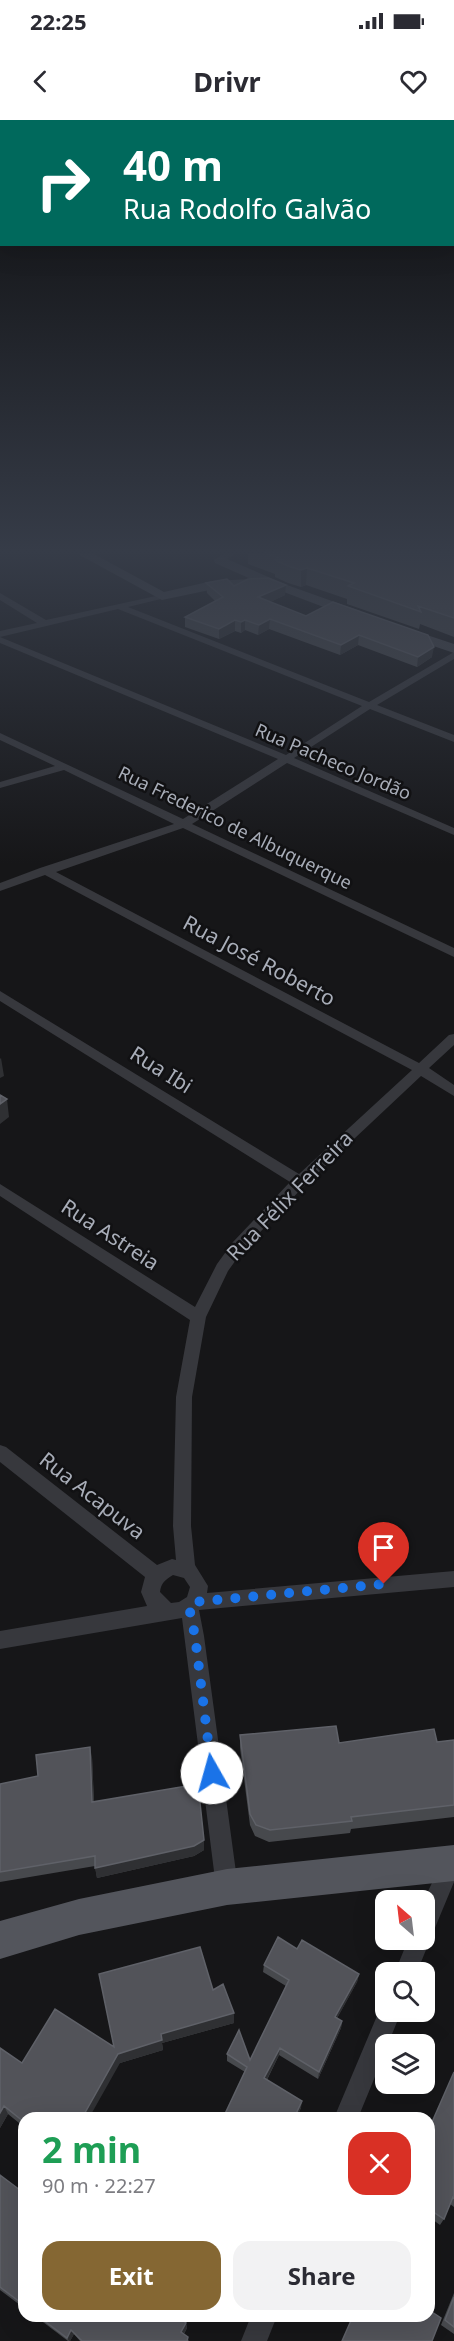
<!DOCTYPE html>
<html lang="en">
<head>
<meta charset="utf-8">
<style>
	body { margin:0; font-family:"Noto Sans",sans-serif; background:#f2f2f3; color:#2b2b33; height:100vh; display:flex; flex-direction:column; font-size:22px; white-space:nowrap }
	* { box-sizing:border-box; margin:0 }
	p { font-size:20px; color:#7c7c81 }
	.icon { flex:none; width:33px; height:33px; fill:none; stroke:currentColor; stroke-width:2; stroke-linecap:round; stroke-linejoin:round }
	.map { position:relative; flex:1; overflow:hidden }
	.drawer { position:absolute; left:18px; top:1992px; width:417px; height:210px; display:flex; flex-direction:column; background:#fff; border-radius:18px; box-shadow:0 6px 24px #0002 }
	.drawer>* { flex:none }
	.top-card { position:absolute; left:0px; top:0px; width:454px; height:126px; box-shadow:0 6px 24px #0002; background:#00695c; color:#fff; overflow:hidden }
	.needle { width:39px; rotate:332deg }
	.fabs { position:absolute; left:375px; top:1770px; display:grid; gap:12px }
	.fabs a { display:grid; place-items:center; width:60px; height:60px; border-radius:12px; background:#fff; box-shadow:0 6px 24px #0002; font-size:30px }
	.pin { position:absolute; display:grid; place-items:center; width:51px; height:51px; color:#fff; margin:-62px -26px; border-radius:50% 50% 50% 0; rotate:-45deg; box-shadow:0 0 6px #0007 }
	.pin .icon { rotate:45deg }
	.me { position:absolute; width:66px; margin:-33px; rotate:353deg; stroke-linejoin:round; filter:drop-shadow(0 0 4px #0008) }
	.turn { display:flex; align-items:center; gap:21px; height:126px; padding:0 24px; font-size:27px }
	.turn .icon { width:78px; height:78px; stroke-width:2.5 }
	.turn b { display:block; font-size:42px; line-height:51px }
	.round { display:grid; place-items:center; flex:none; width:63px; height:63px; border-radius:18px; background:#f2f2f3 }
	.summary { display:flex; align-items:center; justify-content:space-between; height:102px; padding:0 24px }
	h1 { font-size:36px; font-weight:700; line-height:45px; color:#1e9e55 }
	.action { display:flex; gap:12px; margin-top:auto; padding:12px 24px }
	.action a { flex:1; height:69px; border-radius:18px; background:#856733; color:#fff; font-size:24px; font-weight:700; line-height:69px; text-align:center }
	.action a+a { background:#f2f2f3; color:#2b2b33 }
	.status { display:flex; justify-content:space-between; align-items:center; height:42px; padding:0 30px; background:#fff; direction:ltr }
	.status svg { height:16px; fill:currentColor }
	header { display:flex; justify-content:space-between; align-items:center; height:78px; padding:0 24px; background:#fff; font-size:27px; font-weight:700 }
	.map>svg:first-child { display:block }
</style>
</head>
<body>
<div class="status"><b>22:25</b><svg viewBox="0 0 49 12"><path d="M0 12V9h3v3zM5 12V6h3v6zM10 12V3h3v9zM15 12V0h3v12zM26 1h20v11H26zM47 4h2v5h-2z"/></svg></div>
<header><svg class="icon" aria-label="back" viewBox="0 0 24 24"><path d="M15 5l-7 7 7 7"/></svg>Drivr<svg class="icon" aria-label="heart" viewBox="0 0 24 24"><path d="M12 20l-8-8c-3-5 5-10 8-4 3-6 11-1 8 4z"/></svg></header>
<div class="map">
<svg width="454" height="2221" viewBox="0 0 454 2221">
	<rect width="100%" height="100%" fill="#161618"/>
	<g fill="none" stroke-linecap="round" stroke-linejoin="round">
		<path fill="#37383d" fill-rule="evenodd" d="M226 433H236L223 442H217V438Z
			M0 473 46 500 165 474V478L128 487 369 582 454 532V539L377 585 454 615V622L370 589 294 638 454 708V715L287 643 192 704 454 828V837L183 708 56 752 419 943 449 915 454 914V925L429 948 454 965V976L421 956 305 1065 243 1130 228 1151 206 1197 192 1277 191 1406 195 1445 208 1466 207 1473 454 1451V1467L199 1490 204 1516 238 1767 235 1775 227 1778 219 1775 216 1767 182 1498 0 1529V1511L147 1486 141 1472 145 1457 0 1342V1325L6 1327 157 1445 172 1439 176 1440 173 1406 176 1277 190 1200 0 1076V1064L195 1187 217 1144 233 1122 290 1062 0 881V871L299 1054 412 950 45 755 0 771V763L40 748 174 704 64 650 0 668V662L55 646 0 620V613L183 699 278 639 0 523V517L286 635 362 586 118 489 0 517V511L37 503 0 480ZM173 1455 184 1458 190 1467 187 1477 179 1482 171 1483 160 1472C161 1463 165 1460 173 1455Z
			M451 1733 454 1735V1762L432 1815 428 1816 430 1820 417 1852H395L408 1820H424V1780L444 1737Z
			M386 1883V1892H401L388 1924H386V1930L358 1998H334L382 1884Z
			M251 2196H277L267 2221H241Z"/>
		<path fill="#45474d" fill-rule="evenodd" d="M76 433H92L164 472 212 461 251 459 215 443 214 440 220 436 287 465 360 491 362 494 355 498 350 497 268 466 224 467 162 480Z
			M403 507 454 524V533L398 514 396 511 398 508Z"/>
		<path fill="#53555c" fill-rule="evenodd" d="M454 1725V1761L227 1785 79 1815 0 1839V1801L79 1779 227 1749Z"/>
	</g>
	<path fill="#47494d" d="M248 433H454V517L420 504 419 509 347 484V479L306 465 301 467 288 463 275 457V454L248 444Z
		M206 463 234 466 285 475 270 482 306 496 432 537 417 547 358 525 340 535 269 509 258 515 245 510 241 513 235 511 219 519 185 507V497L215 481 207 473Z
		M240 1615 339 1623 437 1622 454 1620V1697L351 1709 350 1713 269 1722 255 1716 250 1705 240 1628Z
		M92 1637 94 1681 204 1720V1730L194 1736 97 1758 95 1746 0 1762V1664L38 1656Z
		M297 1829 359 1854 357 1862 337 1898 342 1901 341 1908 318 1959 279 1935 267 1960 301 1988 296 1998H223L245 1952 227 1941V1934L250 1940 286 1866 263 1852 264 1845Z
		M213 1870 234 1893V1903L162 1923 163 1930 120 1943 24 1998V2007L8 1994 0 2008V1928L22 1943 114 1927Z
		M454 1952V2087L450 2084 444 2099 440 2105 429 2097V2009Z
		M0 2055 24 2073V2188L0 2170Z
		M454 2173V2214L441 2205Z
		M35 2196H178L186 2203 187 2208 184 2214 189 2221H80L74 2214 70 2221H68Z"/>
	<path fill="#2f3033" d="M307 448 306 465 301 467V450Z
		M286 465 285 475 258 488V477Z
		M270 499 269 509 258 515 259 505Z
		M235 500V511L219 519V509Z
		M245 500V510L241 513V502Z
		M359 515 358 525 340 535 341 525Z
		M434 527 432 537 417 547 418 537Z
		M1 938 4 956 0 958V939Z
		M7 979 9 997 0 1004V984Z
		M90 1627 92 1637 94 1691 92 1682Z
		M204 1720V1730L194 1736 97 1758 95 1748Z
		M359 1854 357 1862 334 1904 335 1897Z
		M234 1893V1903L162 1923 163 1930 120 1943 89 1998H82L118 1934 161 1914Z
		M342 1901 341 1908 318 1959 319 1952Z
		M280 1928 279 1935 264 1965V1958Z
		M302 1981 301 1988 296 1998H294Z
		M4 1986 8 1994 0 2008V1993Z
		M186 2203 187 2208 182 2217 181 2212Z
		M71 2210 74 2214 70 2221H69L67 2218Z"/>
	<path fill="#525359" stroke="#5f6168" stroke-width="1.5" d="M265 433H454V498L418 486 421 492 348 466 354 463 307 448 301 450 288 446 275 440 281 439Z
		M268 458 286 465 258 477 306 496 333 482 428 515 434 527 418 537 359 515 341 525 270 499 259 505 245 500 241 502 235 500 219 509 185 497 223 477 206 463 227 459 234 466 248 459Z
		M0 975 7 979 0 984Z
		M336 1606 339 1623 434 1609 437 1622 454 1620V1685L351 1697 352 1701 270 1710 256 1705 250 1694 240 1615Z
		M90 1627 92 1682 198 1664 204 1720 194 1726 95 1748V1736L0 1752V1664L38 1656 36 1635Z
		M278 1817 297 1829 302 1820 359 1854 335 1897 342 1901 319 1952 280 1928 264 1958 302 1981 294 1998H223L247 1947 227 1934 239 1910 250 1940 289 1860 264 1845Z
		M200 1827 213 1870 223 1864 234 1893 161 1914 162 1920 118 1934 82 1998H24V2002L4 1986 0 1993V1928L22 1943 55 1889 114 1927 99 1854Z
		M454 1952V2078L453 2077 444 2099 429 2089V2009Z
		M0 2055 24 2073V2185L0 2167Z
		M454 2177V2207L445 2200Z
		M429 2190 441 2198 432 2221H342L353 2196H429Z
		M38 2196H178L186 2203 181 2212 188 2217 187 2221H82L71 2210 67 2218Z"/>
	<linearGradient id="sky" x2="0" y2="1"><stop stop-color="#0c0c0d"/><stop offset="0.58" stop-color="#363c48"/><stop offset="1" stop-color="#363c48" stop-opacity="0"/></linearGradient>
	<rect width="454" height="744" fill="url(#sky)"/>
	<g fill="none" stroke-linecap="round" stroke-linejoin="round">
		<path stroke="#1a73e8" stroke-width="10" stroke-dasharray="0 18" d="M212 1653 195 1516 189 1487 195 1482 384 1464"/>
	</g>
	<g text-anchor="middle" stroke-width="5" stroke-linejoin="round" paint-order="stroke">
		<g font-size="18" fill="#a8adb8" stroke="#111113">
			<text transform="translate(333 642) rotate(23)" y="6">Rua Pacheco Jordão</text>
			<text transform="translate(235 708) rotate(26)" y="6">Rua Frederico de Albuquerque</text>
		</g>
		<g font-size="21" fill="#a8adb8" stroke="#111113">
			<text transform="translate(259 841) rotate(28)" y="7">Rua José Roberto</text>
			<text transform="translate(161 950) rotate(32)" y="7">Rua Ibi</text>
			<text transform="translate(290 1076) rotate(-46)" y="7">Rua Félix Ferreira</text>
			<text transform="translate(110 1115) rotate(33)" y="7">Rua Astreia</text>
			<text transform="translate(92 1376) rotate(38)" y="7">Rua Acapuva</text>
		</g>
	</g>
</svg>
<div class="fabs">
<a><svg class="needle" viewBox="-14 -14 28 28"><path d="M0-13l5 13h-10z" fill="#e53935"/><path d="M0 13l5-13h-10z" fill="#7c7c81"/></svg></a>
<a><svg class="icon" aria-label="search" viewBox="0 0 24 24"><circle cx="10" cy="10" r="6"/><path d="M15 15l6 6"/></svg></a>
<a><svg class="icon" aria-label="layers" viewBox="0 0 24 24"><path d="M12 4l9 5-9 5-9-5zM3 14l9 5 9-5"/></svg></a>
</div>
<div class="pin" style="left:384px;top:1464px;background:#d93025"><svg class="icon" aria-label="arrive" viewBox="0 0 24 24"><path d="M6 21V4h12l-3 4 3 4H6"/></svg></div>
<svg class="me" style="left:212px;top:1653px" viewBox="-20 -20 40 40"><circle r="19" fill="#fff"/><path d="M0-13L10 11 0 6-10 11z" fill="#1a73e8"/></svg>
<div class="top-card">
<div class="turn"><svg class="icon" aria-label="right" viewBox="0 0 24 24"><path d="M7 20v-9h11M14 6l5 5-5 5"/></svg><div><b>40 m</b>Rua Rodolfo Galvão</div></div>
</div>
<section class="drawer">
<div class="summary"><div><h1>2 min</h1><p>90 m · 22:27</p></div><a class="round" style="background:#d93025;color:#fff"><svg class="icon" aria-label="close" viewBox="0 0 24 24"><path d="M6 6l12 12M18 6L6 18"/></svg></a></div>
<div class="action"><a>Exit</a><a>Share</a></div>
</section>
</div>
</body>
</html>
